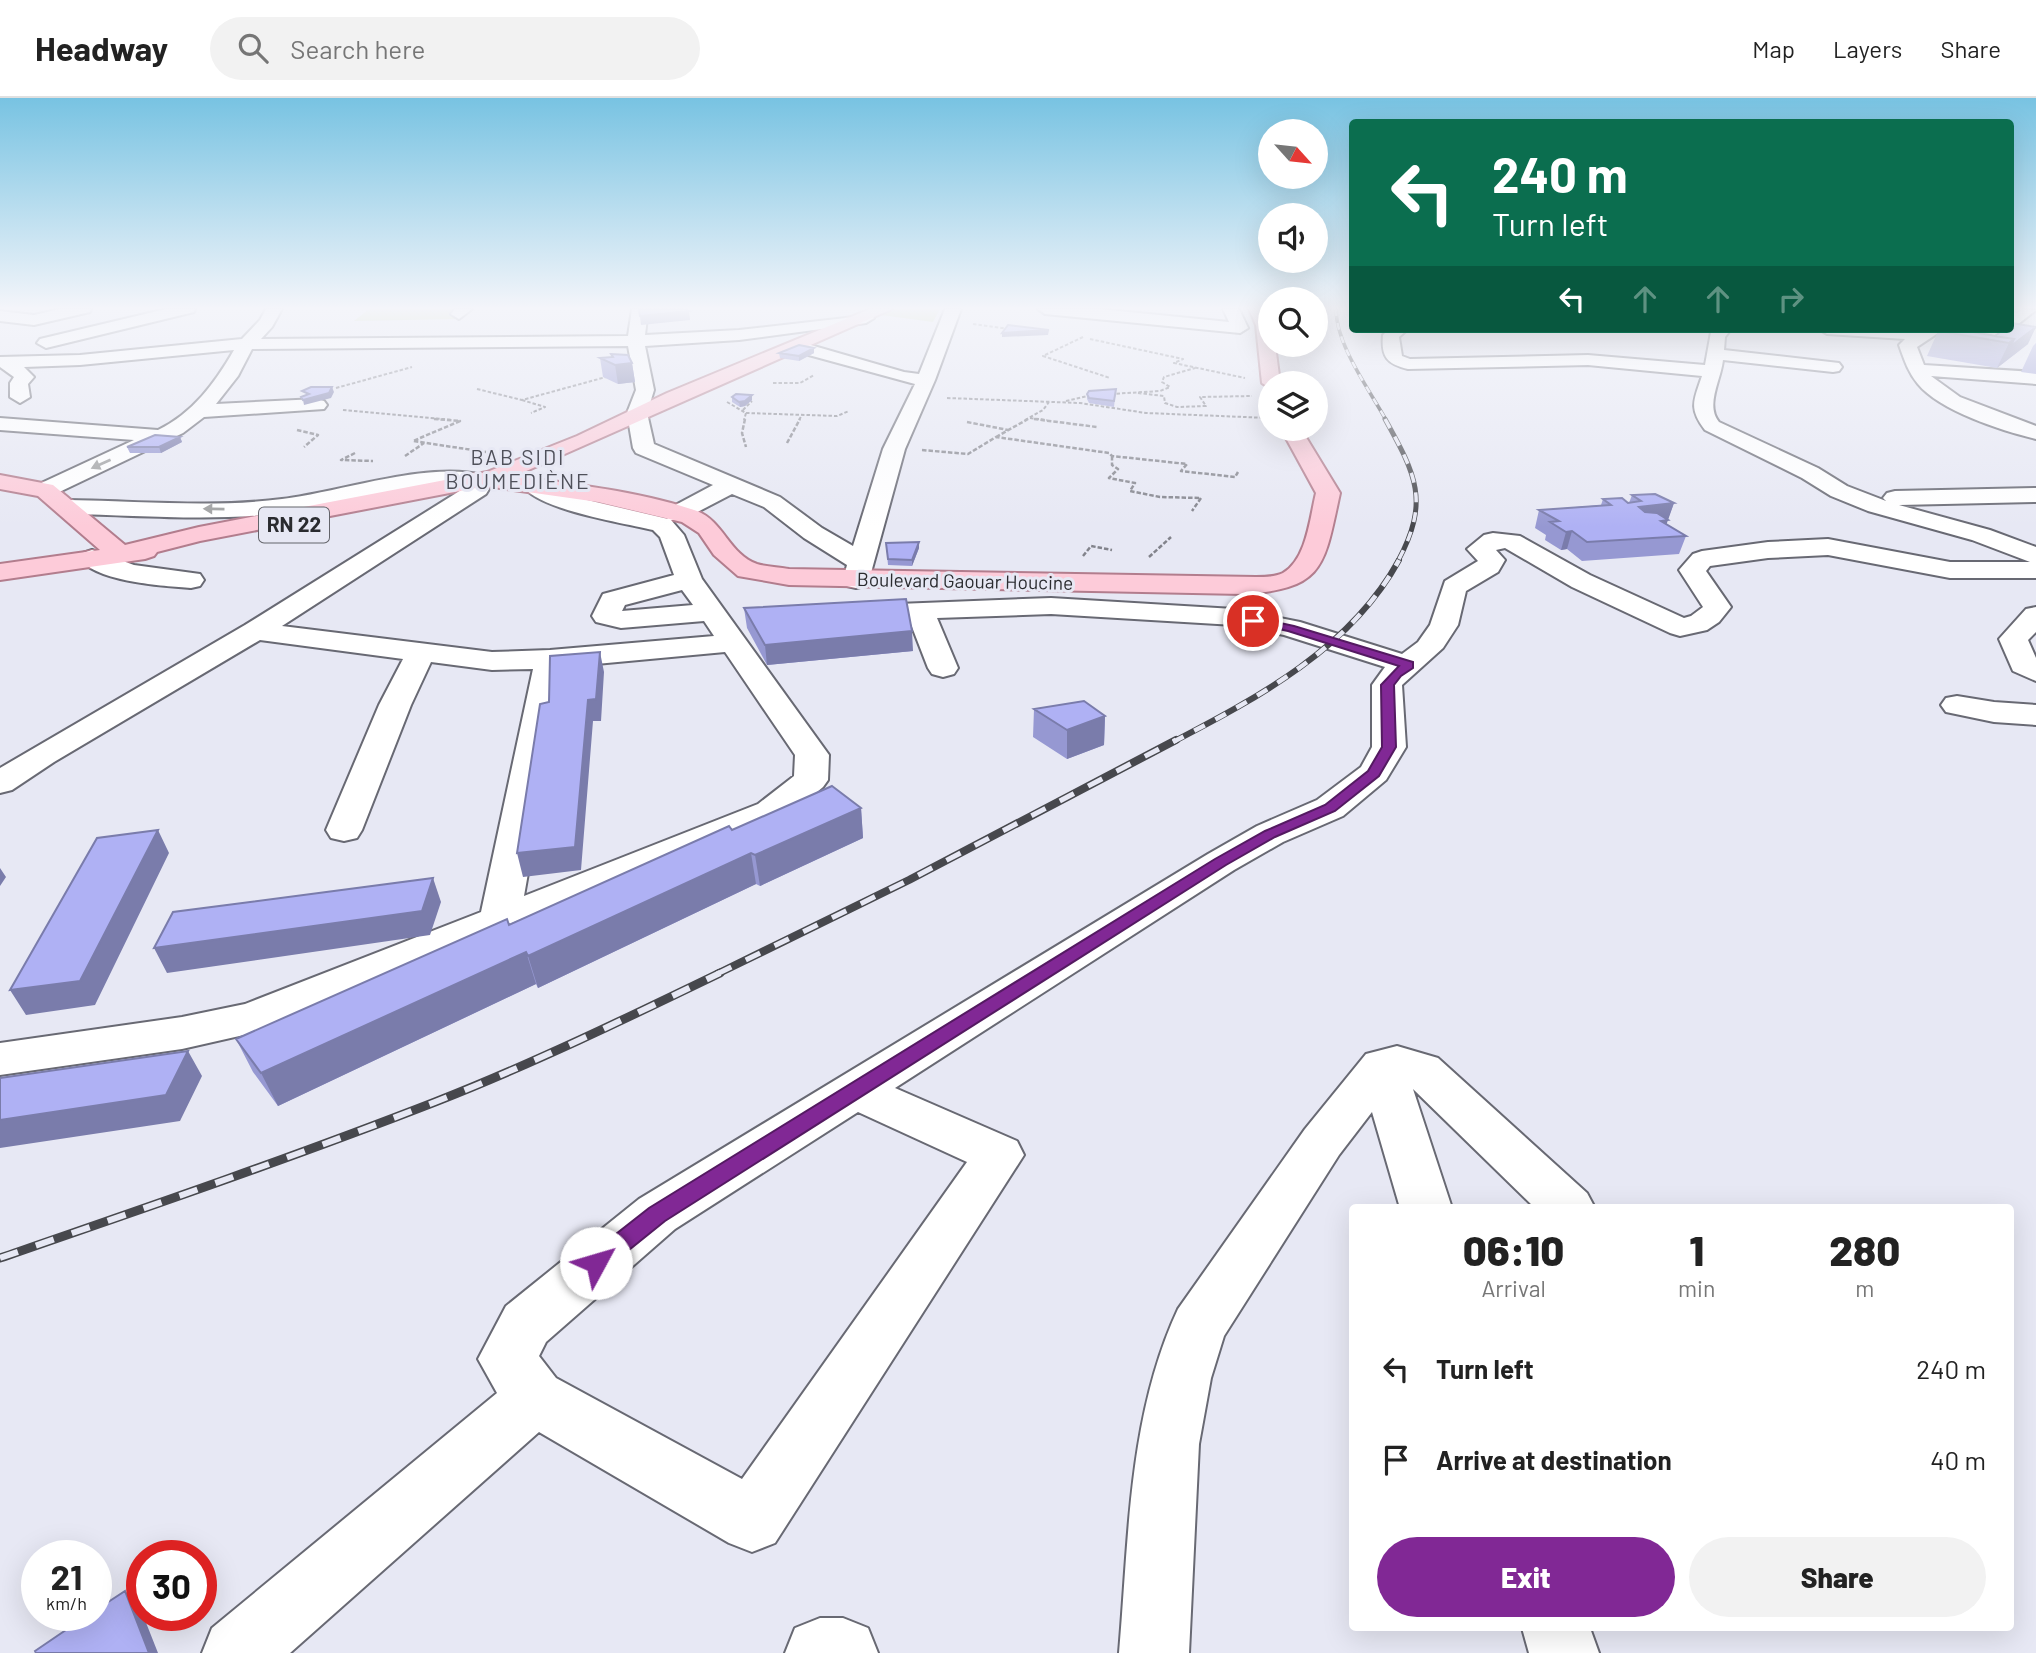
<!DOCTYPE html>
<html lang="en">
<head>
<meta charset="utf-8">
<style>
	body { margin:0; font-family:Barlow,sans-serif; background:#f2f2f2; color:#222; height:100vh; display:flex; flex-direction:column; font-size:26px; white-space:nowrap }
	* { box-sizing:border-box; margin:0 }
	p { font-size:23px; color:#767676 }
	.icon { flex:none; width:38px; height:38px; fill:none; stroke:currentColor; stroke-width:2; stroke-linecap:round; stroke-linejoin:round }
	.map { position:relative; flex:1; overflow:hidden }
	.drawer { position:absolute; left:1349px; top:1106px; width:665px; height:427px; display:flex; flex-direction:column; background:#fff; border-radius:7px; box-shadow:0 7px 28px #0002 }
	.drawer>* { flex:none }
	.guide { position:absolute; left:1349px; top:21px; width:665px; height:214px; border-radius:7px; box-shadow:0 7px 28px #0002; background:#0b6e4f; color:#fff; overflow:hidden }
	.needle { width:46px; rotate:117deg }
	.fabs { position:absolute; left:1258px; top:21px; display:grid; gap:14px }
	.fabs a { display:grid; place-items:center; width:70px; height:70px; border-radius:50%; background:#fff; box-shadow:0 7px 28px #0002; font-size:35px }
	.speed { position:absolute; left:21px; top:1442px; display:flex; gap:14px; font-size:35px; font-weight:700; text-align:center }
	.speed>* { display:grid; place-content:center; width:91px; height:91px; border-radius:50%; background:#fff; box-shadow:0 7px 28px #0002; line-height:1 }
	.speed small { font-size:18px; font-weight:400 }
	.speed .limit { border:10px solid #d22; background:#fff; color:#111 }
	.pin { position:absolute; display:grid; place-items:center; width:60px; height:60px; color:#fff; margin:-30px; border:4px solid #fff; border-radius:50%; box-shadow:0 2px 7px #0007 }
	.me { position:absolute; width:77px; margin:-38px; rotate:51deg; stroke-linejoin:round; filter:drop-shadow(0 0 5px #0008) }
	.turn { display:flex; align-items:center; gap:24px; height:147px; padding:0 28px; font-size:32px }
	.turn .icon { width:91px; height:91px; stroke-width:2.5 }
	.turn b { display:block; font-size:49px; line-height:60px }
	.lanes { display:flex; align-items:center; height:66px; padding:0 28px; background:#0003; justify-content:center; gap:35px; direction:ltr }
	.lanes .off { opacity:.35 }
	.eta { display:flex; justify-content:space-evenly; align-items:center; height:119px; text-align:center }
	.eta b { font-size:42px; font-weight:800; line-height:49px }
	.primary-button { display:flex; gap:14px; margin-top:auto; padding:14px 28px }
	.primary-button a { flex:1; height:80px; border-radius:42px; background:#812895; color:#fff; font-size:28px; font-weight:800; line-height:80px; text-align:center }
	.primary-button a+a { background:#f2f2f2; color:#222 }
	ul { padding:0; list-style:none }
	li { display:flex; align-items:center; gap:21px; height:91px; padding:0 28px }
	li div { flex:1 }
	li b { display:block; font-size:26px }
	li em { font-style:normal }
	header { display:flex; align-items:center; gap:42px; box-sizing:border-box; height:98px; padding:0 35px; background:#fff; border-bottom:2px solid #e0e0e0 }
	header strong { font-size:33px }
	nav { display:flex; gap:38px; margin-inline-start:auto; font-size:24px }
	.search { width:490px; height:63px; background:#f2f2f2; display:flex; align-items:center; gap:18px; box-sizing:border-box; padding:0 24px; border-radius:38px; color:#767676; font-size:26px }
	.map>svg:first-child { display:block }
</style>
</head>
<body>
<header>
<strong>Headway</strong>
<div class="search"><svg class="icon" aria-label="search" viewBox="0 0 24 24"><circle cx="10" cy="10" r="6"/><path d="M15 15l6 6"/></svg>Search here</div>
<nav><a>Map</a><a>Layers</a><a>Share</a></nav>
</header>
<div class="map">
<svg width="2036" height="1555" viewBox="0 0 2036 1555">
	<rect width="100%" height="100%" fill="#e7e8f4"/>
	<path fill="#bdd18b" d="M369 211H470L459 221 354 223Z
		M894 211H940L933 224 881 217Z"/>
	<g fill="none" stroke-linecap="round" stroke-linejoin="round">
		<g stroke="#686973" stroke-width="4">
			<path id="minor" d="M60 211H91L90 214 34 227 0 223V213L34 217Z
				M166 211H195L194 214 46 250 37 245 40 241Z
				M266 211H282L272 229 261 241 628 238 632 211H648L645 237 739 232 872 217 874 220 866 225 739 242 645 248 654 292 647 315 654 346 780 399 822 430 853 448 883 351 915 286 794 253 791 249 800 244 904 274 919 276 945 211H961L935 282 905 351 869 482 865 488 856 490 847 488 843 482 847 467 804 440 764 409 732 396 684 421 671 422 684 437 702 481 829 657 828 682 823 689 784 722 270 931 182 951 0 977V945L182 919 245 906 481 814 533 571 492 572 431 564 411 607 362 732 357 740 344 743 331 740 326 732 379 607 403 561 260 542 54 664 12 692 0 695V670L245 527 466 389C403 389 343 407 281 415 211 424 138 417 68 416L60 414 56 409 60 404 68 402C139 403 212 410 282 401 340 394 427 363 483 377L486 382 484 386 489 391 486 396 282 528 492 554 550 552 714 538 704 523 621 530 596 524 592 518 603 496 674 477 660 439 653 432C624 425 539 412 523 388L526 383H542L570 398 668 421 664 416 668 411 713 387 636 355 633 350 627 315 636 292 628 248 252 251 238 278 216 306 317 301 324 303 327 307 324 311 204 319 183 335 53 397H37L34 392 37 387 134 342 0 332V320L158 332C193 315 215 285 234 252L80 267 24 269 34 279 28 286 30 299 20 305 10 299V285L14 279 0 269V259L80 257 242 241 260 222ZM682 492 693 507 622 513 625 507ZM725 554 795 657 794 678 758 706 524 798 564 569Z
				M455 211H472L459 221 451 216Z
				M1038 211H1099L1229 224 1223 211H1239L1248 230 1240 235 1045 216Z
				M2018 211 2036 212 2017 227 2011 229V217Z
				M1389 231H1408L1399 239 1402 258 1410 261 1588 257 1705 267 1711 234 1714 231H1731L1725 239 1724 252 1839 265 1842 269 1839 273 1833 274 1723 262C1721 282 1705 307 1719 324L1818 370 1847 388 1886 403 1883 400 1887 395 1895 393 2036 390V404L1899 407 1990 432 2036 449V480H1950L1828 457 1768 460 1710 468 1706 473 1731 509 1719 524 1707 532 1680 538 1670 535 1572 489 1505 450 1496 452 1505 462 1498 474 1466 493 1458 527 1443 550 1402 587 1406 649 1386 682 1343 718 1283 744 1234 772 895 990 1017 1043 1024 1057 775 1445 752 1454 729 1445 539 1334 290 1555H202L212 1530 497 1295 478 1261 506 1208 639 1101 1208 756 1257 728 1317 702 1361 669 1372 649V587L1385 569 1284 537 1234 527 1051 516 937 520 958 570 954 576 943 579 932 576 928 570 909 521 857 522 847 520 843 514 847 508 1051 500 1234 511 1300 524 1402 556 1418 544 1430 527 1445 483 1478 463 1467 451 1484 437 1493 435 1520 438 1590 477 1684 520 1691 518 1703 509 1679 472 1693 456 1702 453 1768 444 1828 441 1950 464H2030L1972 442 1868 413 1831 398 1802 380 1705 332C1688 310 1694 302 1702 278L1588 267 1408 271C1387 266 1381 259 1383 237ZM858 1014 967 1064 742 1381 556 1280 539 1258 546 1244 675 1131Z
				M1819 231 1920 233 1944 231 1917 249 1924 267 2036 274V286L1931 278 1960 299 2036 328V341C2003 333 1940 313 1918 286 1908 274 1904 261 1899 247L1905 241 1827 236Z
				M1989 231H2008L1984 249H1972L1969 245Z
				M92 452 134 467 200 476 204 482 200 488 191 490C164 488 96 484 79 460L83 455Z
				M2036 509V534L2028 542 2036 560V583L2013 573 1999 541 2026 511Z
				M1957 598 1994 604 2036 607V627L1994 624 1946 614 1941 607 1946 600Z
				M1397 948 1438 960 1587 1095 1595 1110H1535L1413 991 1452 1110H1400L1372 1014 1339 1057 1224 1238 1211 1280 1199 1346 1189 1555H1119C1129 1440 1128 1318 1178 1211L1305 1031 1366 956Z
				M820 1520H843L868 1530 878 1555H785L795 1530Z
				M1522 1530H1590L1599 1555H1529Z"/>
		</g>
		<g stroke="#b27d8d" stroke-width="4">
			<path id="major" d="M870 211H892L515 378C573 386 642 394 697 413 723 423 730 457 757 466 767 469 779 469 789 471L1256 479C1264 479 1275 479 1283 475 1307 461 1310 419 1316 395L1281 331H1301L1340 395C1324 468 1325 491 1243 496L789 487 738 478 714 457 699 435 682 424 598 404 486 388 200 443 157 454 154 458 145 461 0 482V466L100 452 38 398 0 391V377L53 387 125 447 199 429 487 374 577 338 667 295Z
				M1249 211H1265L1270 222V247H1275L1280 285H1270V290L1262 285 1256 227Z"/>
		</g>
		<path stroke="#82838b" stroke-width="2" stroke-dasharray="3.5 2" stroke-linecap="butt" d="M973 226 1009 231
			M1083 239 1043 258 1110 280
			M1090 241 1183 261 1174 265 1245 280
			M773 285H800L814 277
			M336 290 412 269
			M477 291 522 302 606 279
			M1138 295 1164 298 1165 305 1177 309 1206 308 1200 299 1252 298
			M1111 296 1160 293 1170 289 1162 284 1164 279 1195 270
			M947 300 1080 305 1146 315 1269 320
			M522 302 545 309 531 315
			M1066 303 1092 297
			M727 304 746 315 744 322
			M343 312 452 322
			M743 312 752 303
			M746 315 837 318 849 313
			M1030 320 1047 322
			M799 322 802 317
			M1025 322 1043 312 1049 304"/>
		<path stroke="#82838b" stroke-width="2.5" stroke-dasharray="4.5 2" stroke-linecap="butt" d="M434 321 460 323 413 343 486 354
			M745 321 742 335 746 349
			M1034 321 1097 329
			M967 324 1008 332
			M297 332 318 337 304 349
			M996 339 1028 321
			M787 345 800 321
			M922 352 968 356 996 339 1109 355 1112 358 1187 366 1181 373 1235 379 1238 374
			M355 355 341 362 373 363
			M405 358 424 345
			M1112 358V367L1118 371 1109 380 1135 385 1130 393 1160 399 1201 400 1192 413
			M1083 458 1091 448 1112 452
			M1149 459 1171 439"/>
		<use href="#minor" fill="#fff" fill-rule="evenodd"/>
		<use href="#major" fill="#fdcbd9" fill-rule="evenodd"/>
		<g stroke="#47484d" stroke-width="3.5">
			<path id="rail-far4" d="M1336 211C1336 247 1369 291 1386 322"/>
		</g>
		<g stroke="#47484d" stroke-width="5">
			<path id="rail-far3" d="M1385 321C1416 377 1430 403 1398 463"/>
		</g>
		<g stroke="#47484d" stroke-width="6">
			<path id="rail-far2" d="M1173 644C1259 599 1351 550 1399 462"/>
		</g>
		<g stroke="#47484d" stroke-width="8">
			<path id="rail-far1" d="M717 876 909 782 1176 642"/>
		</g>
		<g stroke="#47484d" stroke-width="9">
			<path id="rail" d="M0 1160C145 1110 291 1060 435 1004 532 966 627 920 720 875"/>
		</g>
		<use href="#rail-far4" stroke="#e7e8f4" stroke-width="2.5" stroke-dasharray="7" stroke-linecap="butt"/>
		<use href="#rail-far3" stroke="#e7e8f4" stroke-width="3.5" stroke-dasharray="10" stroke-linecap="butt"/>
		<use href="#rail-far2" stroke="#e7e8f4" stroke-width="4.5" stroke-dasharray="12" stroke-linecap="butt"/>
		<use href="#rail-far1" stroke="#e7e8f4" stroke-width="5" stroke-dasharray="16" stroke-linecap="butt"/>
		<use href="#rail" stroke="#e7e8f4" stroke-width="6" stroke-dasharray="19" stroke-linecap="butt"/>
	</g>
	<path fill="#9698d2" d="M2011 211H2023L2017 215 2011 214Z
		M1939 231H1986L1984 236 2028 246 1997 270 1927 258Z
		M2036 245V276L2021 274 2033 248Z
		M779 255H814L799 263 780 260Z
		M611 256 632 265 635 284 618 286 603 279 600 260 612 259Z
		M1116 291 1114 309 1089 305 1087 301V296Z
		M732 299 752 302 745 308 740 309 732 304Z
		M180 339 182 344 161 355H130L127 349Z
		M1632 397 1674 405 1666 426 1686 438 1679 456 1582 463 1567 451 1561 452 1545 442 1546 437 1535 430 1539 412 1601 407 1603 401 1629 405Z
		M919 444V450L912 468 888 467 886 445Z
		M744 510 913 553 767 567 747 530Z
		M1034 611 1105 618 1104 647 1067 661 1033 639Z
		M861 710 863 740 760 788 756 786 538 890 536 886 278 1008 253 974 236 941 732 732Z"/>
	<path fill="#7a7cab" d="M689 213 690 222 641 227 640 218Z
		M2036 229 2028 246 1997 270 2009 245Z
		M1049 232 1048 237 1002 239V235Z
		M814 250V255L799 263V258Z
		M632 265 635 284 618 286 615 267Z
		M332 289 334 294 331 300 304 307 303 302Z
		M752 297V302L745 308 740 309 739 304Z
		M180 339 182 344 161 355 159 349Z
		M1674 405 1662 439 1633 427 1639 409Z
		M1572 433 1567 451 1561 452 1566 434Z
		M919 444V450L912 468V462Z
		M912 533 913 553 767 567 765 547Z
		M600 554 604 574 601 623H593L581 772 523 779 517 755 588 602Z
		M1105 618 1104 647 1067 661V632Z
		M861 710 863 740 760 788 755 757Z
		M158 732 169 755 95 907 26 917 10 892Z
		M751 755 756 786 538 890 528 858Z
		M0 770 6 779 0 788Z
		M433 780 441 804 430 837 167 875 154 850Z
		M526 854 536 886 278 1008 261 975Z
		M188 953 202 978 180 1023 0 1050V1022Z
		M125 1493 140 1509 142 1517H143L158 1555H149Z"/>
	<path fill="#afb1f4" stroke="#7a7cab" stroke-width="2" d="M639 211H686L689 213 640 218Z
		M2012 225 2036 229 2011 248 2014 241 1995 238 2004 231H2011V226Z
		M1008 227 1049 232 1002 235Z
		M1941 231H1955L2014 241 2009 245 1938 233Z
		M799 247 814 250 799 258 779 255Z
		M611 256 628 257 632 265 615 267 600 260 613 259Z
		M311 289H332L329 295 303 302 301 299 309 296 302 293Z
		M1116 291 1114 303 1089 300 1087 296 1089 293Z
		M736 296 752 297 745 303 739 304 732 299Z
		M155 337 180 339 159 349H127Z
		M1655 396 1674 405 1639 409 1645 414 1657 415 1668 422 1661 423 1686 438 1587 444 1572 433 1566 434 1550 424 1559 423 1539 412 1611 407 1603 401 1622 400 1628 405 1641 403 1632 397Z
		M919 444 912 462 888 461 886 445Z
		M906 501 912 533 765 547 744 510Z
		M600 554 596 601 588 602 575 749 517 755 540 606 549 604 550 558Z
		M1084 603 1105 618 1067 632 1034 611Z
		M832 688 861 710 755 757 751 755 528 858 526 854 261 975 236 941 507 821 509 827 729 728 732 732Z
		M158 732 80 883 10 892 97 740Z
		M433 780 422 813 154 850 173 814Z
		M188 953 166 997 0 1022V980Z
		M125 1493 149 1555H36L35 1553 88 1517H96V1512Z"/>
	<defs><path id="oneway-solid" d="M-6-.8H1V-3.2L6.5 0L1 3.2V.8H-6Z" transform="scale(1.75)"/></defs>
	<g fill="#9fa0a1">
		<use href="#oneway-solid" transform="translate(101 366) rotate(156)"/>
		<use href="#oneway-solid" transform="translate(214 411) rotate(-179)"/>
	</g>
	<linearGradient id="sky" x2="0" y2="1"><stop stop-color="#78c3e2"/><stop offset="0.49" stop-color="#f4f5fa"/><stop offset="1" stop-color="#f4f5fa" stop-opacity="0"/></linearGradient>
	<rect width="2036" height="429" fill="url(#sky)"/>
	<path fill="#812895" stroke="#541a61" stroke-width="2" d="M1253 519 1294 528 1413 564V570L1401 578 1394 587 1396 649 1379 678 1335 713 1275 739 1226 767 665 1123 604 1172 596 1175 588 1172 585 1165 588 1158 649 1110 1215 761 1265 733 1325 707 1368 673 1382 649 1381 587 1399 568 1288 533 1249 525 1247 523Z"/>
	<g text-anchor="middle" stroke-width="6" stroke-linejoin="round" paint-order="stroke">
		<g font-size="19" fill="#2a2b2f" stroke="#e7e8f4">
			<text transform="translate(965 483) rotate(1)" y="7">Boulevard Gaouar Houcine</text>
		</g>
		<g font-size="21" letter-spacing="2" fill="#4f505a" stroke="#e7e8f4">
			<text x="518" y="367">BAB SIDI<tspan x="518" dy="24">BOUMEDIÈNE</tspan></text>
		</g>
		<rect fill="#e7e8f4" stroke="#63646a" stroke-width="2" x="259" y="409.5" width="70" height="35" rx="5"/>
		<g font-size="21" font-weight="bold" fill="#2a2b2f">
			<text x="294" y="434">RN 22</text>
		</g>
	</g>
</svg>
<div class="fabs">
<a><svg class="needle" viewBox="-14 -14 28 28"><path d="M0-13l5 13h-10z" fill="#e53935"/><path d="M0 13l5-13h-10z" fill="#767676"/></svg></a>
<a><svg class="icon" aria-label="sound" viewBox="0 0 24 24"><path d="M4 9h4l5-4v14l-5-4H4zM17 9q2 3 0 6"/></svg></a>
<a><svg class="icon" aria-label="search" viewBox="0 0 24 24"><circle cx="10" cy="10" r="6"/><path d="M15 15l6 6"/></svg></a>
<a><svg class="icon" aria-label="layers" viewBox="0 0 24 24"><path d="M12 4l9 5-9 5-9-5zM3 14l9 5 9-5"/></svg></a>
</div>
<div class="speed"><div>21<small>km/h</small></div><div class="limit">30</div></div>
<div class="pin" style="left:1253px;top:523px;background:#d93025"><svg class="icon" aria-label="arrive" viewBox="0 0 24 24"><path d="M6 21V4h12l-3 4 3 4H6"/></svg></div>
<svg class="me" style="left:596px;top:1165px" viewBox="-20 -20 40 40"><circle r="19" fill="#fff"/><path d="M0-13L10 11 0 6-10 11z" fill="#812895"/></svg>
<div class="guide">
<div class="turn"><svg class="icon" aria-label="left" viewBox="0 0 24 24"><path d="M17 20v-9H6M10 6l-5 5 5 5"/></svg><div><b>240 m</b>Turn left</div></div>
<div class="lanes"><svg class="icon" aria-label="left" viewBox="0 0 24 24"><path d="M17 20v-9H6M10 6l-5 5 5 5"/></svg><svg class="icon off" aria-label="ahead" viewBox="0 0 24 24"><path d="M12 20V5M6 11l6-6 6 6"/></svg><svg class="icon off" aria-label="ahead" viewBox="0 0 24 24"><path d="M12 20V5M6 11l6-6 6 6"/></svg><svg class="icon off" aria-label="right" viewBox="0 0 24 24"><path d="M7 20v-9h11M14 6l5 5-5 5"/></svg></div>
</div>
<section class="drawer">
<div class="eta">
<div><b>06:10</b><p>Arrival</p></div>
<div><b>1</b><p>min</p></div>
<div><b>280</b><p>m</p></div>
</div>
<ul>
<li><svg class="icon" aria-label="left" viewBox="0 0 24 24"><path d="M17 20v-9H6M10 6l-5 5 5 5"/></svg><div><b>Turn left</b></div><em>240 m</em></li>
<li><svg class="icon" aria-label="arrive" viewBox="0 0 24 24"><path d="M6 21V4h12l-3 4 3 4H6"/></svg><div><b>Arrive at destination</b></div><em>40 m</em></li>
</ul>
<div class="primary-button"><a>Exit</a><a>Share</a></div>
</section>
</div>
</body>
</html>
